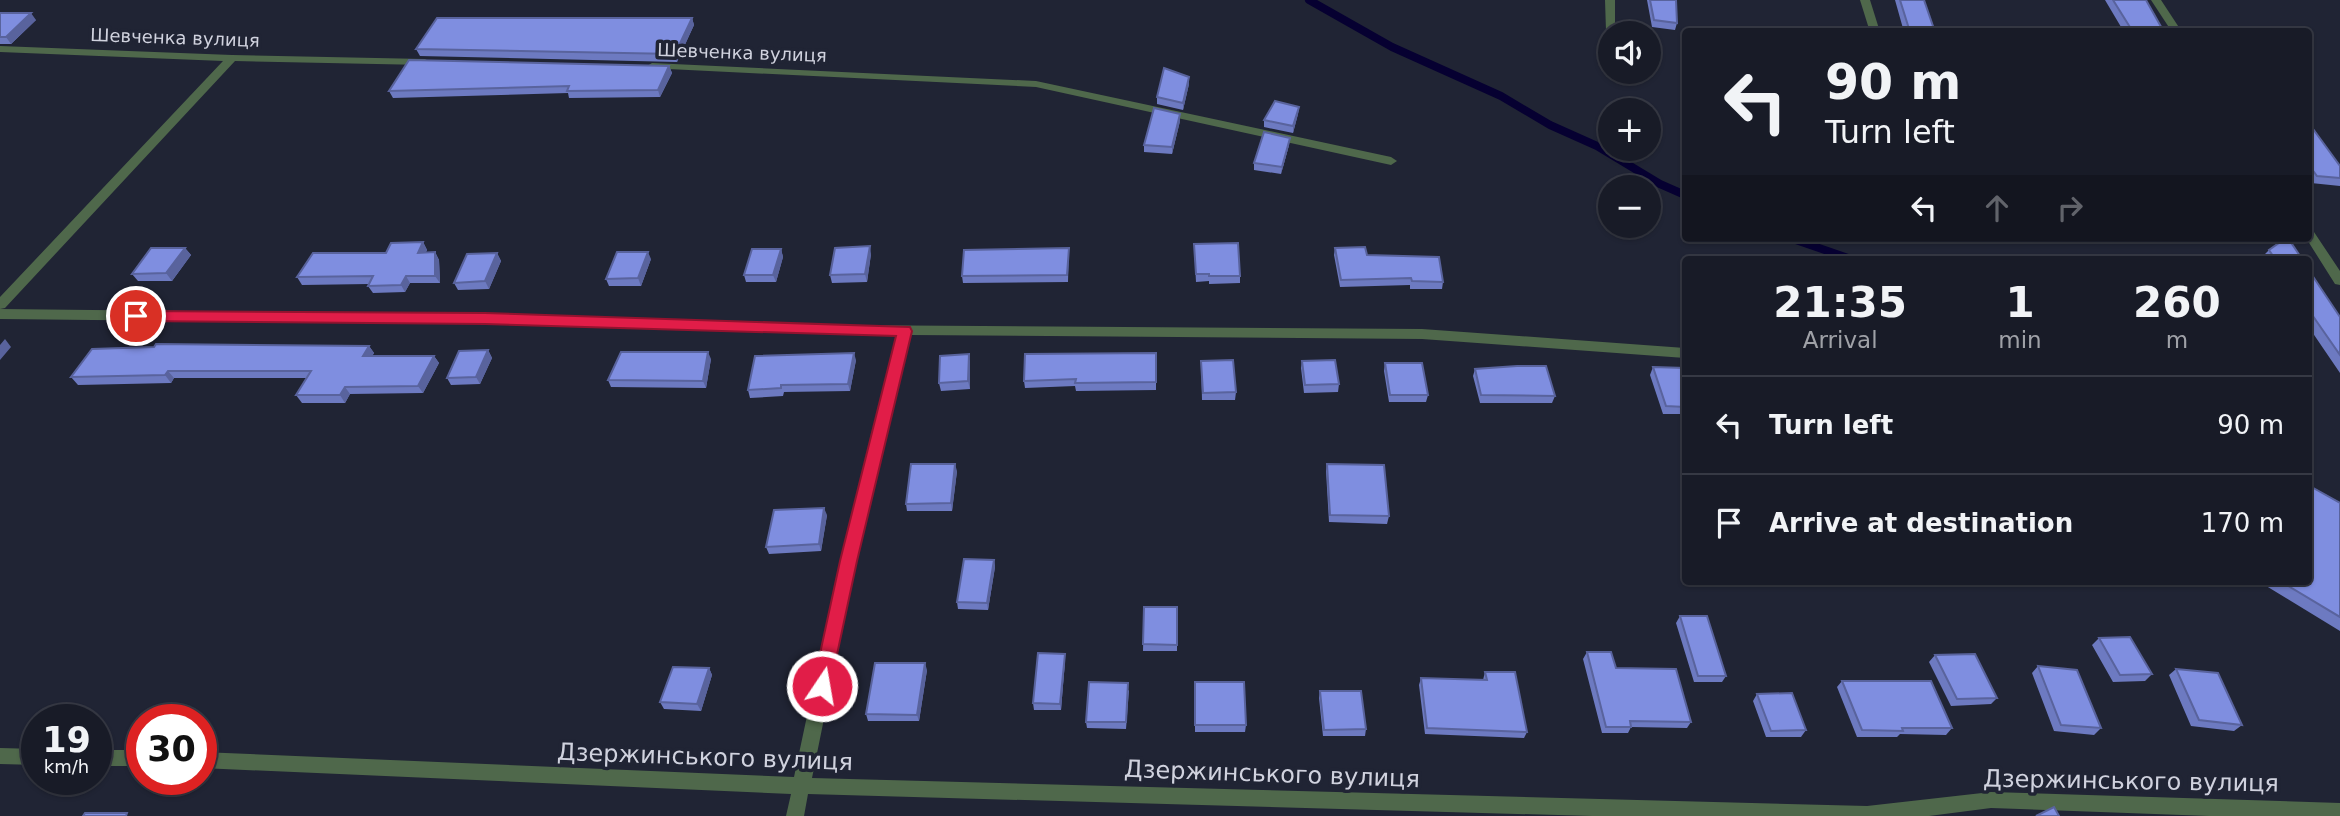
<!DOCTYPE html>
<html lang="en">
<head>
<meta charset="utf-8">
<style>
	body { margin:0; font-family:"DejaVu Sans",sans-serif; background:#21242f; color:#f1f3f6; height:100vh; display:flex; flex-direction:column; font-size:26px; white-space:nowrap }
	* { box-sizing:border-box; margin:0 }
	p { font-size:23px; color:#9fa1a7 }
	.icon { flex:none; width:38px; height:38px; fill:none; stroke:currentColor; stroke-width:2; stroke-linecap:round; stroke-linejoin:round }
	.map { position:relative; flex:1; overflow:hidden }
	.drawer { position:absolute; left:1682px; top:256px; width:630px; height:329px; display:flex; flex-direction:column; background:#181b27; border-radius:7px; box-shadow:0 2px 5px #0004,0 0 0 2px #363944 }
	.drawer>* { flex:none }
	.top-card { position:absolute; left:1682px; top:28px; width:630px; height:214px; border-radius:7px; box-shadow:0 2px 5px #0004,0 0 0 2px #363944; background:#181b27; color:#f1f3f6; overflow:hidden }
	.buttons { position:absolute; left:1598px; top:21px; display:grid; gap:14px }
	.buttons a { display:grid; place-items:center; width:63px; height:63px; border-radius:50%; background:#181b27; box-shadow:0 2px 5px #0004,0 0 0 2px #363944; font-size:35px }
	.speed { position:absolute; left:21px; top:704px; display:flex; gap:14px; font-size:35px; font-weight:700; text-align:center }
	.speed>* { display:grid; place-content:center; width:91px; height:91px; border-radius:50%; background:#181b27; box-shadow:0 2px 5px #0004,0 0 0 2px #363944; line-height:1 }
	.speed small { font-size:18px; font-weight:400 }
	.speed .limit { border:10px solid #d22; background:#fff; color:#111 }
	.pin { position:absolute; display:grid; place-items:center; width:60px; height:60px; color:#fff; margin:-30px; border:4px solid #fff; border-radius:50%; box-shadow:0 2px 7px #0007 }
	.me { position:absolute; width:77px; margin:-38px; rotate:12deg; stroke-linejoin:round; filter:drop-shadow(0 0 5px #0008) }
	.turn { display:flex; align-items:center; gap:24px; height:147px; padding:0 28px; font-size:32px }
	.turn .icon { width:91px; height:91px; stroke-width:2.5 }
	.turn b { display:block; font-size:49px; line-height:60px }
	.lanes { display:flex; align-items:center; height:66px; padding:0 28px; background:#0003; justify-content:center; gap:35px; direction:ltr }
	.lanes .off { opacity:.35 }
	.eta { display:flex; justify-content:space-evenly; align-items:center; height:119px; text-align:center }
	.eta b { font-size:42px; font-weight:800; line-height:49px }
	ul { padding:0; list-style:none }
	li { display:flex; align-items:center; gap:21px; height:98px; padding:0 28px; border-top:2px solid #363944 }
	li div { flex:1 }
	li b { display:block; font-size:26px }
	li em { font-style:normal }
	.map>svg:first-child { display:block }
</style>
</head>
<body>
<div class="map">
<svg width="2340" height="816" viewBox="0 0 2340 816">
	<rect width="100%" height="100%" fill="#202434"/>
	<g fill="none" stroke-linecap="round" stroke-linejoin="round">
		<path stroke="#060031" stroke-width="8" d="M1309 0 1392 47 1501 96 1550 125 1597 146 1660 184 1685 195
			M1790 238 1851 259"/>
		<path fill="#4f684b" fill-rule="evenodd" d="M1605 0H1615V33L1610 34 1606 31Z
			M1860 0H1870L1880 32H1870Z
			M2151 0H2161L2182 32H2172Z
			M0 46 232 55 425 59 430 62 425 65 235 61 5 308 0 309 485 314 836 325 1422 329 1685 348V358L1422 339 911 335 856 561 812 778 1867 806 1991 792 2340 803V816H2209L1991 808 1929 816H1592L808 794 804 816H786L791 794 201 768V752L794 777 840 561 897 335 485 324 0 319V297L223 61 0 52Z
			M652 63 1036 81 1391 157 1397 161 1391 165 1036 87 648 68 647 66Z
			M2308 228 2312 229 2340 271V285L2335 284 2306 238H2308Z
			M0 748 37 749V765L0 764Z
			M96 750H142V766H96Z"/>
	</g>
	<path fill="#6d7ac1" d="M1647 0H1676L1677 23 1675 30 1652 27Z
		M1895 0H1924L1935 32H1904Z
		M2105 0H2146L2164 32H2124Z
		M0 13 36 20 11 44H0Z
		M692 18 694 25 677 62 420 56 416 49Z
		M669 66 672 73 660 97 569 98 568 93 393 98 389 91Z
		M1189 84 1183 110 1157 104V97Z
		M1299 107 1298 114 1293 133 1264 127V120Z
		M1180 121 1172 154 1144 152V145Z
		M2308 122 2340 166V186L2311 183 2308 180Z
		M1289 145 1281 174 1254 170V163Z
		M423 242 427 250 426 252H435L439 260 440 283H410L405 292 373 293 368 286 369 284 302 285 297 277Z
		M1194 244 1240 276V283L1209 284V281L1196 282Z
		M185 248 191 255 172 281H138L132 274Z
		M1069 248 1068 282 963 283 962 276Z
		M1335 248 1367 255 1443 282 1442 289H1410V285L1340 287 1334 255Z
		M781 249 783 257 776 282H746L744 275Z
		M2269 250 2302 259H2264L2262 257Z
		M497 253 501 261 489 289 458 290 454 283Z
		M871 254 867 282 832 283 830 275Z
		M651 259 641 286H609L606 279Z
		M2308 269 2340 317V373L2308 326Z
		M369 346 374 353 372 356H434L439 363 423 393 350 394 345 403H302L296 395 307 378H174L171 383 78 385 71 377Z
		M488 350 492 358 480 384 451 385 447 378Z
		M1156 353V390L1076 391 1075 386 1025 388 1024 381Z
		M711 359 706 388 611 387 608 380Z
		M856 360 850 391 784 392 783 396 750 398 748 390Z
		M970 361V389L941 391 939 383Z
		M1201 361 1236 392 1235 400H1202Z
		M1302 361 1339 384 1338 392 1304 393 1301 368Z
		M1385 363 1428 395 1426 402H1389L1384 371Z
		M1653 367 1685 368V414H1663L1650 375Z
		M1475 369 1555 396 1552 403H1480L1473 376Z
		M1327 464 1389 516 1387 524 1329 522 1326 471Z
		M957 471 952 511H907L906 504Z
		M2340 503V631L2258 581H2308Z
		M827 515 821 551 769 554 766 547Z
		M994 560 995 567 988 610 958 609 957 602Z
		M1144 607H1177V651H1143Z
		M1680 616 1726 676 1722 682H1694L1676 623Z
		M2099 638 2152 674 2145 681 2113 682 2092 645Z
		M1587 652 1616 668 1691 722 1687 728 1631 727 1628 733H1602L1583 659Z
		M1935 655 1997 698 1991 704 1951 706 1929 662Z
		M1065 661 1061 710H1034L1033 703Z
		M2038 666 2101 728 2094 735 2054 731 2032 673Z
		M709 668 712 675 701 711 664 709 660 702Z
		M2176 669 2242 725 2234 731 2191 726 2169 675Z
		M927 670 919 721H868L866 714Z
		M1485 672 1527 732 1524 738 1425 734 1419 685 1421 678 1483 680Z
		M1842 681 1952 728 1946 735 1900 734 1897 737H1857L1837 687Z
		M1195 682 1246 725 1245 732H1195Z
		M1129 690 1126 729 1087 728 1086 722Z
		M1320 691 1366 729 1365 736H1323L1319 698Z
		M1757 694 1806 730 1801 737H1766L1753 701Z"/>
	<path fill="#59639d" d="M31 13 36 20 11 44 6 37Z
		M692 18 694 25 677 62 675 54Z
		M669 66 672 73 660 97 658 90Z
		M1189 77V84L1183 110V103Z
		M1299 107 1298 114 1293 133V126Z
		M1180 114V121L1172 154V147Z
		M1290 138 1289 145 1281 174 1282 167Z
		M423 242 427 250 422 260 418 253Z
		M870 246 871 254 867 282 865 274Z
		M185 248 191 255 172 281 166 273Z
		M781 249 783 257 776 282 773 275Z
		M435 252 439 260 440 283 435 276Z
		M648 252 651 259 641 286 638 278Z
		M497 253 501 261 489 289 485 281Z
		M406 276 410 283 405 292 401 285Z
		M5 339 11 347 0 360V345Z
		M369 346 374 353 368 364 363 356Z
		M488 350 492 358 480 384 476 377Z
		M708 352 711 359 706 388 703 381Z
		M854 353 856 360 850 391 848 384Z
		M969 354 970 361V389L968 381Z
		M434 356 439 363 423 393 418 386Z
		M168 371 174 378 171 383 165 375Z
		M345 387 350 394 345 403 340 395Z
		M955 464 957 471 952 511 951 503Z
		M824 508 827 515 821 551 819 544Z
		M994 560 995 567 988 610 987 603Z
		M1065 654V661L1061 710 1060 704Z
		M925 663 927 670 919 721 917 715Z
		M709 668 712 675 701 711 697 704Z"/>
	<path fill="#7f8ee0" stroke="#59639d" stroke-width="2" d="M1650 0H1676L1677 23 1654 20Z
		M1900 0H1924L1935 32H1910Z
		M2113 0H2146L2164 32H2133Z
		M0 13H31L6 37H0Z
		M437 18H692L675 54 416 49Z
		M409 60 669 66 658 90 567 91 569 86 389 91Z
		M1164 68 1189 77 1183 103 1157 97Z
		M1275 101 1299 107 1293 126 1264 120Z
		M1154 108 1180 114 1172 147 1144 145Z
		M2308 122 2340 166V178L2317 176 2308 164Z
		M1264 132 1290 138 1282 167 1254 163Z
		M2286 238H2288L2302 259H2275L2269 250Z
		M423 242 418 253 435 252V276H406L401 285 368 286 373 276 297 277 313 253H386L391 243Z
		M1238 243 1240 276H1209V274H1196L1194 244Z
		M870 246 865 274 830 275 835 248Z
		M1365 247 1367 255 1439 257 1443 282 1412 281 1411 278 1341 280 1335 248Z
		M151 248H185L166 273 132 274Z
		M1069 248 1067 275 962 276 964 250Z
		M752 249H781L773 275H744Z
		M617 252H648L638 278 606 279Z
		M497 253 485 281 454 283 467 254Z
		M2308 269 2340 317V355L2308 309Z
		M156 344 369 346 363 356H434L418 386 345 387 340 395H296L311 371H168L165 375 71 377 92 349 154 347Z
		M488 350 476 377 447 378 459 351Z
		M621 352H708L703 381 608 380Z
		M854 353 848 384 781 385V388L748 390 755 356Z
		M1156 353V382L1075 383 1076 379 1024 381 1025 354Z
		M969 354 968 381 939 383 940 356Z
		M1233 360 1236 392 1203 393 1201 361Z
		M1335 360 1339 384 1305 385 1302 361Z
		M1385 363H1422L1428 395H1390Z
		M1517 366H1546L1555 396 1481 395 1475 369Z
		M1653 367 1685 368V407L1666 406Z
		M911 464H955L951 503 906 504Z
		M1327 464 1384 465 1389 516 1330 515Z
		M2308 485 2340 503V617L2280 581H2308Z
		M824 508 819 544 766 547 774 510Z
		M964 559 994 560 987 603 957 602Z
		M1144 607H1177V645L1143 644Z
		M1680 616H1707L1726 676H1698Z
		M2130 637 2152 674 2120 675 2099 638Z
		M1587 652H1611L1616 668 1676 669 1691 722 1630 721 1631 727H1606Z
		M1038 653 1065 654 1060 704 1033 703Z
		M1975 654 1997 698 1957 699 1935 655Z
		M875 663H925L917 715 866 714Z
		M2038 666 2077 670 2101 728 2061 725Z
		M673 667 709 668 697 704 660 702Z
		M2176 669 2218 673 2242 725 2199 720Z
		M1485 672H1515L1527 732 1427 728 1421 678 1487 680Z
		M1842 681H1931L1952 728H1902L1903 731 1862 730Z
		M1089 682 1128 683 1126 722H1086Z
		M1195 682H1244L1246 725H1195Z
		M1320 691H1361L1366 729 1324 730Z
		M1792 693 1806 730 1771 731 1757 694Z
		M2054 807 2059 816H2036Z
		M85 813H127L126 816H83Z"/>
	<path fill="#e11d48" stroke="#92132f" stroke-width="2" d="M136 311 485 313 910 327 912 331 857 561 829 692 822 694 816 692 813 686 840 561 896 336 485 324 136 321 129 316Z"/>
	<g text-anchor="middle" stroke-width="7" stroke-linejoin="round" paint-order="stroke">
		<g font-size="18" fill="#d0d2de" stroke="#202434">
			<text transform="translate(175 38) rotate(2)" y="6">Шевченка вулиця</text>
			<text transform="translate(742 53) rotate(2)" y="6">Шевченка вулиця</text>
		</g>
		<g font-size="24" fill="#d0d2de" stroke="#202434">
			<text transform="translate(705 757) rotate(2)" y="8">Дзержинського вулиця</text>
			<text transform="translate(1272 774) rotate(2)" y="8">Дзержинського вулиця</text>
			<text transform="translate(2131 781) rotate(1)" y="8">Дзержинського вулиця</text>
		</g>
	</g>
</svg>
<div class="buttons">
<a><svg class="icon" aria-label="sound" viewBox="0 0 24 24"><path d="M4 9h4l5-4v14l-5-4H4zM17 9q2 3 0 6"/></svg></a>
<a>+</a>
<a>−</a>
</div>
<div class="speed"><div>19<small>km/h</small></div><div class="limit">30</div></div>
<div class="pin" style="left:136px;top:316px;background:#d93025"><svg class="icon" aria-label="arrive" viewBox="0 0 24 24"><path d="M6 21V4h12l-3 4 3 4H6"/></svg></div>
<svg class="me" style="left:822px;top:686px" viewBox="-20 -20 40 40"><circle r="17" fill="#e11d48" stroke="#fff" stroke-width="3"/><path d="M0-11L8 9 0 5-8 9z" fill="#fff"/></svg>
<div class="top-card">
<div class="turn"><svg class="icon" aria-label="left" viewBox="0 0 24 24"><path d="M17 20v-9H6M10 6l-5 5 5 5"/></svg><div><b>90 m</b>Turn left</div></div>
<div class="lanes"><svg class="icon" aria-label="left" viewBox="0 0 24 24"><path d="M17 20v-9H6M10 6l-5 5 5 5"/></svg><svg class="icon off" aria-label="ahead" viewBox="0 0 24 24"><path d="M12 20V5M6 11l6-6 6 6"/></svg><svg class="icon off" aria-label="right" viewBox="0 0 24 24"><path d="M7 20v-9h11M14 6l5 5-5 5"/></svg></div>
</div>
<section class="drawer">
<div class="eta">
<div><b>21:35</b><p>Arrival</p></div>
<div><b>1</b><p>min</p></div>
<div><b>260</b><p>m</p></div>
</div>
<ul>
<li><svg class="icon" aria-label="left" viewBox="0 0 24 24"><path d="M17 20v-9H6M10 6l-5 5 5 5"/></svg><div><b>Turn left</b></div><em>90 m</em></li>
<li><svg class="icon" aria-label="arrive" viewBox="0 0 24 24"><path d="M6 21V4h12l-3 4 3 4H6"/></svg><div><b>Arrive at destination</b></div><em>170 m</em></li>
</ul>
</section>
</div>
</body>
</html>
